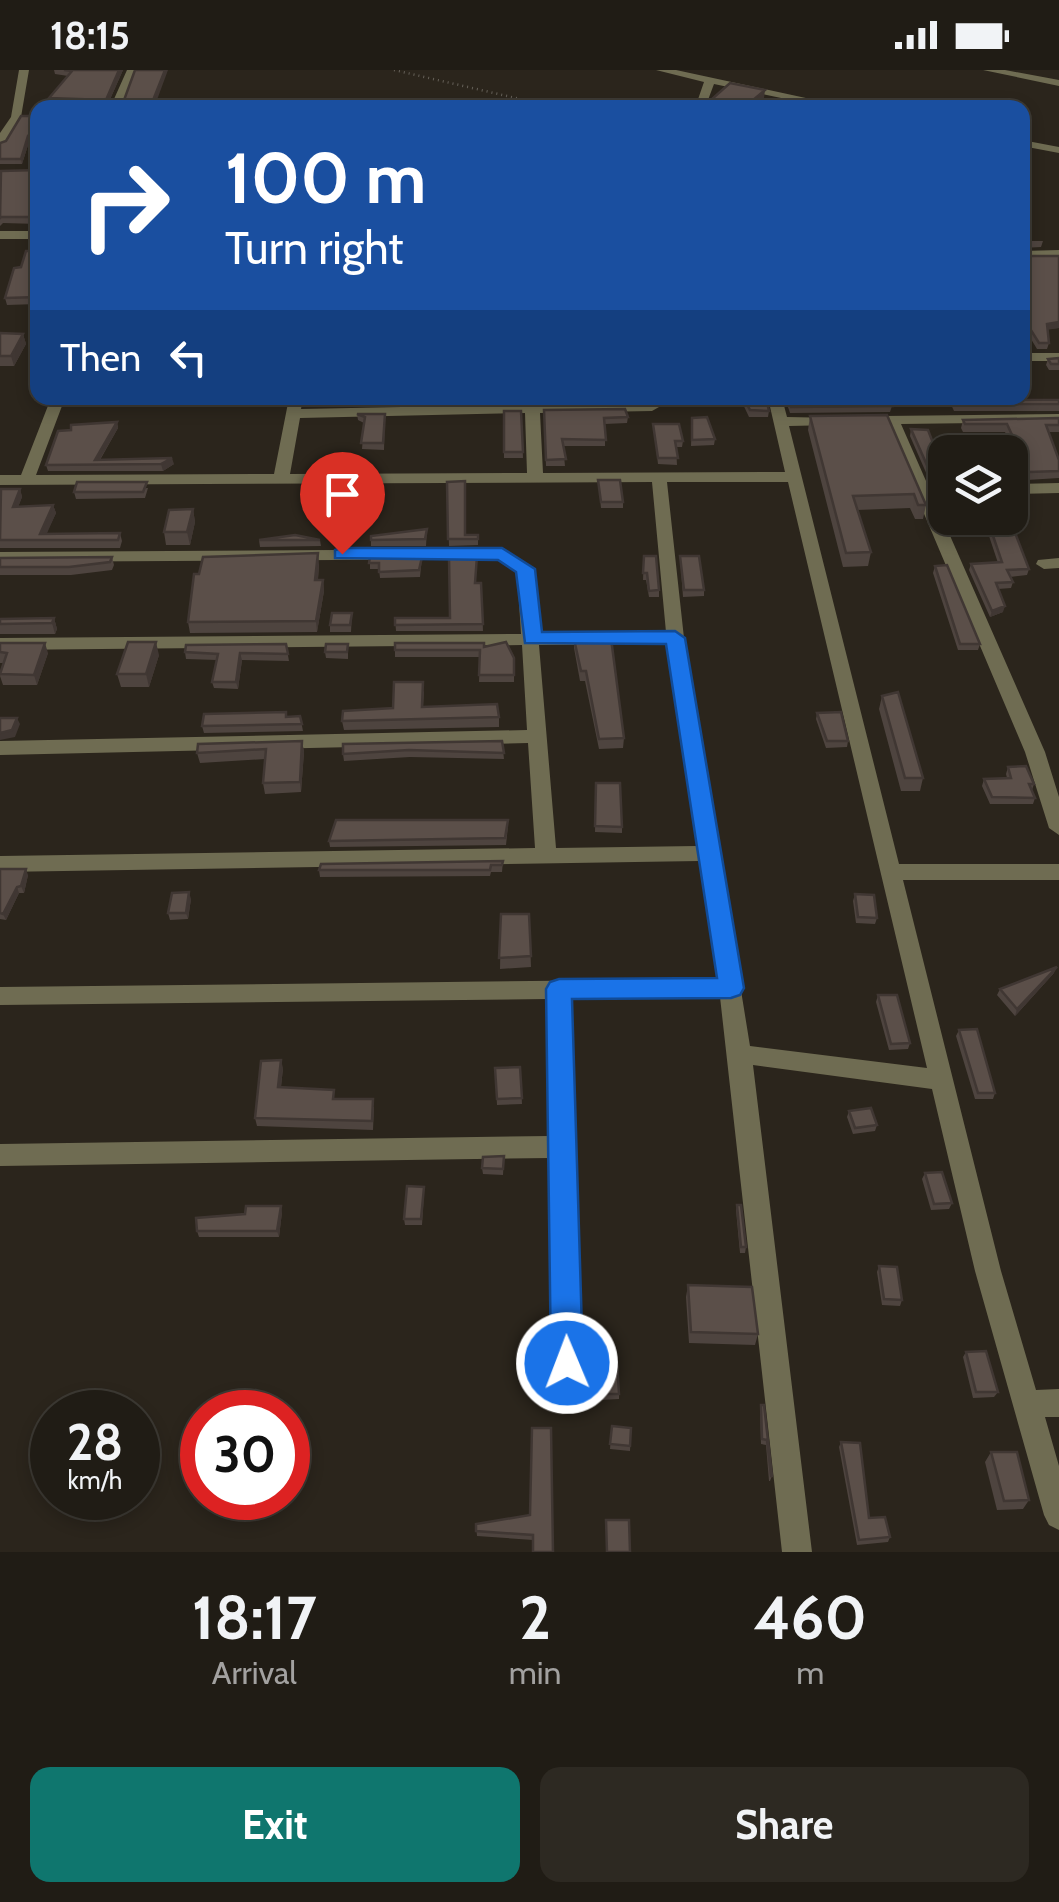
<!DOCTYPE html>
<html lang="en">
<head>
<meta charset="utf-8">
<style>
	body { margin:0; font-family:Cabin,sans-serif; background:#2d2922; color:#f1f3f6; height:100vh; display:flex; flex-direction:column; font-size:38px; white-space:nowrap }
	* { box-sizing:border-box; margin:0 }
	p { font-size:32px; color:#a2a1a0 }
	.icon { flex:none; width:55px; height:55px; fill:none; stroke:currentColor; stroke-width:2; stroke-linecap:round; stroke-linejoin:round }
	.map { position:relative; height:1482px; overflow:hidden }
	.drawer { display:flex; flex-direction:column; background:#201c15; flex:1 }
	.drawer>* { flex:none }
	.top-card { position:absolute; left:30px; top:30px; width:1000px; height:305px; border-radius:20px; box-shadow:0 5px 15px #0003,0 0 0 2px #3d3a34; background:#1a4fa0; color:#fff; overflow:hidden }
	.controls { position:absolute; left:928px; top:365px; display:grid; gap:20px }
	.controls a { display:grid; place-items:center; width:100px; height:100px; border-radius:20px; background:#201c15; box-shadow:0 5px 15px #0003,0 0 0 2px #3d3a34; font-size:50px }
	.speed { position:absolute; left:30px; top:1320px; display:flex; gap:20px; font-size:50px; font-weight:700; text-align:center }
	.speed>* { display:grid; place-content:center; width:130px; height:130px; border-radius:50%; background:#201c15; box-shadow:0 5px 15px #0003,0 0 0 2px #3d3a34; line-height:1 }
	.speed small { font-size:25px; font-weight:400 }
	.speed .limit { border:15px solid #d22; background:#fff; color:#111 }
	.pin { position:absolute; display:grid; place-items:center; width:85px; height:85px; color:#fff; margin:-102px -42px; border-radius:50% 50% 50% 0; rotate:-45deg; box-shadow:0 0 10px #0007 }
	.pin .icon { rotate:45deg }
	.me { position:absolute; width:110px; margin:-55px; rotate:359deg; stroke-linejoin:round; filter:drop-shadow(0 0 8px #0008) }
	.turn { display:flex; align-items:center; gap:35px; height:210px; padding:0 30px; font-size:45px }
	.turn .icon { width:130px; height:130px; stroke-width:2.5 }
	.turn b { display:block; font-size:70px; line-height:85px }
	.then { display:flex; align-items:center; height:95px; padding:0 30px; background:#0003; gap:20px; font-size:38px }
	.eta { display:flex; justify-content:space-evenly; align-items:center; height:170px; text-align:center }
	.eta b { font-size:60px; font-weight:700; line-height:70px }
	.cta { display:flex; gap:20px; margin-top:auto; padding:20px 30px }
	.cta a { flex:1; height:115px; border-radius:20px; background:#0f766e; color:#fff; font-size:40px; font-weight:700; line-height:115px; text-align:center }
	.cta a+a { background:#2d2922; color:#f1f3f6 }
	.status { display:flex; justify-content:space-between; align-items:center; height:70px; padding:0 50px; background:#201c15; direction:ltr }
	.status svg { height:28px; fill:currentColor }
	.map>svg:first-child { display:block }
</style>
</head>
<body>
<div class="status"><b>18:15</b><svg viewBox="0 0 49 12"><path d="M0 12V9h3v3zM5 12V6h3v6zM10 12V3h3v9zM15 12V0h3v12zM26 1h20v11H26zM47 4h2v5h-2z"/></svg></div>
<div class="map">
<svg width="1059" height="1482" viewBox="0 0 1059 1482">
	<rect width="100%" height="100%" fill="#2b251c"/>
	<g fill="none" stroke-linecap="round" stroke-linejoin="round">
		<path stroke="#666159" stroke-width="2.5" stroke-dasharray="1 4" stroke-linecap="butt" d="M394 0 559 38"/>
		<path fill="#6f6c52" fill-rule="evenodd" d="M19 0H29L21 47 4 74 0 75V63L11 47Z
			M127 0H137L121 38H110Z
			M656 0H676L852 38H829L714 14 705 38H695L704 12Z
			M983 0H1005L1059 10V16Z
			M1022 70 1059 77V83L1022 76Z
			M0 161H38V169H0Z
			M1059 180V188L1022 189V181Z
			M1022 283H1059V291H1022Z
			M51 328H65L36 405 274 404 289 328H303L301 339 402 337 404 328H416L417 336 652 333 659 337 652 341 540 343 543 403 785 402 768 328H782L787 347 839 348 841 351 834 355 789 356 899 794H1059V810H903L1001 1201 1036 1320 1059 1319V1347H1045L1059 1396V1460L1049 1455 1044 1445 975 1201 932 1019 753 995 812 1482H782L720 927 570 929 582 1329 578 1339 568 1343 558 1339 554 1329 550 1088 0 1096V1074L550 1066 548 929 0 935V917L717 909 699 791 0 802V786L535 778 528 673 0 685V671L527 660 522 575 0 580V568L521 564 517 501 498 489 0 492V482L502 479 533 499 538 564 666 562 652 412 0 415V405H21ZM525 343 527 403 290 404 300 348ZM667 412H788L927 998 750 976 684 568ZM667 574 697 776 556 778 539 575Z
			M1059 344V352L901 354 1045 682 1059 727V765L1049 758 1025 682 886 354 876 350 883 346Z
			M1059 413V423L1010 424V414Z
			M1059 488V498L1044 499 1036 494 1038 490Z"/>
	</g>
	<path fill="#4e443f" d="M54 0H123L108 34 109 36 154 38 51 34 49 28 68 6 55 4Z
		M764 28 753 38 711 37 712 29Z
		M29 72 22 94H0V73Z
		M38 100V154L3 153 0 156V102Z
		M1022 171H1043L1041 177 1022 178Z
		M38 177V234L7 235 5 228 21 197 36 181Z
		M1022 186 1059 258 1048 259 1049 273 1047 279H1037L1022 254Z
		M0 263 23 264 26 274 14 296H0Z
		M1059 288V300H1049L1046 295 1048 289Z
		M357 328H386L387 334H358Z
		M506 328H613L506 331Z
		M740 328H766L769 341 768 347H749Z
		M785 328H813L816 334 892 336 890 342 790 343Z
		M948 328H1011L1012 330H1059V341H954Z
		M544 340 628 347 627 353 605 354V376H563L565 396H546Z
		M504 341H521L523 388H504Z
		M357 344H385L384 380 362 379 364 353 358 350Z
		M887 345 926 435 923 449H915L910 438 857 440 871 482 868 496 843 497 808 360 810 346Z
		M692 348 715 369 714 375 691 376Z
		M1059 348V362H1049L1059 390V408L1027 410 1005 362H963L961 358 963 350Z
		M117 352 118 358 100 390 174 394 163 401H48L46 395 71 360Z
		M653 354 683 371 682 377H676L677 395 658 394Z
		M911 359 933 373 945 382V446L910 366Z
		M598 410 623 432V438H601Z
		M447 412 465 465H478V475L449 476Z
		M148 418 145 428 76 429 74 422Z
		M20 419 22 427 18 437 53 435 56 443 46 464 120 463 122 471 120 478H0V421Z
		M193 439 195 452 190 475H166L164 462Z
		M946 448H968L967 449H947Z
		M427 459 426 476H371V466Z
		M991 460 1029 499 1027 505 1010 507 1013 512 1011 518 998 519 1003 542 990 547 969 500 971 494 998 493 989 466Z
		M259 470H320L321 476 260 477Z
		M644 486 659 520V527H649L646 510H643Z
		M680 486 704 520V526L683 527Z
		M112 487 114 495 112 500 71 505H0V488Z
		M370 487H422L420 507 380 508 379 499H370Z
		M319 494 318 510H323L324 521 317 562 190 563 188 552Z
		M935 496 980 574 978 580H958L933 503Z
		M475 513H481L483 561H396L395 548H450Z
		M352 543 351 562H330V555Z
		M54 548 57 559 55 564H0V549Z
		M574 569 624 668 623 678 599 679 585 611H580L574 578Z
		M0 573 48 583 37 615H3L0 606 3 593H0Z
		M395 573 484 577 514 588V612H479L480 587H395Z
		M286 574 289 591 242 590 238 619 214 618 212 612 217 590 186 589 185 582Z
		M348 574V589L326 588 325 582Z
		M159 585 149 617H121L117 604Z
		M424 621 423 637 499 647V657L344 660 342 651 393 638Z
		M882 626 923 708 920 721H901L879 639Z
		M286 642 287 647 300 646 303 661 204 663 202 656Z
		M817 643 848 671 847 677 826 678 816 649Z
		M302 671 304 682 301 722 265 724 263 713 265 689 200 693 197 683Z
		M502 671 504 689 410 687 344 691 343 684Z
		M1008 697 1034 714 1032 720 1035 728 1033 734H990L982 716 984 709 1007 708 1006 704Z
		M596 713 622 757V763L595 762Z
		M508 756 506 775 330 777 329 771Z
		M503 791 502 802H491L490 806 320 807 319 800Z
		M0 799 28 805 24 823H19L6 850 0 849Z
		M855 824 877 848 875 854 856 853 853 831Z
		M191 829 188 849 170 850 168 843Z
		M501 844H529L531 897 500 899Z
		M1054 903 1015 946 997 925 1000 919Z
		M878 925 910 973 908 979 889 980 876 932Z
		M959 960 995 1023 993 1029H975L956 966Z
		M520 997 522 1034 497 1035 495 998Z
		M283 998 281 1017 374 1037 373 1060 257 1056 255 1048Z
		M849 1041 877 1055 875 1061 853 1064 847 1047Z
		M504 1086 503 1105 483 1104 482 1098Z
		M925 1103 952 1133 949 1139 931 1140 922 1109Z
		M424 1123 422 1155H405L404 1149Z
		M737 1135 746 1177 745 1183H740L736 1140Z
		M282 1142 279 1167H199L197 1161Z
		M879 1196 902 1230 900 1236 882 1235 877 1202Z
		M688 1215 758 1264 755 1275 689 1273 686 1227Z
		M966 1282 998 1322 994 1327 973 1328 963 1287Z
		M599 1292 619 1324V1329L601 1330Z
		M761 1335 772 1406 770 1411H769L766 1375 761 1374 760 1340Z
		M612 1356 631 1358 630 1381 610 1379Z
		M841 1372 869 1448 890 1467 888 1472 857 1475 839 1377Z
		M991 1382 1029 1430 1023 1439 997 1440 985 1392Z
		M530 1445 533 1470 477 1466 476 1454Z"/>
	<path fill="#403733" d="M119 0H123L107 36 106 30Z
		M165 0H168L154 38H150Z
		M765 20 764 28 753 38H746Z
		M38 55V62L29 72 22 94 21 89 28 66Z
		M1059 252V258L1046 260 1047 254Z
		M23 264 26 274 14 296 11 286Z
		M117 352 118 358 96 396 95 390Z
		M172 388 174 394 163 401 161 394Z
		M20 419 22 427 15 445 13 437Z
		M53 435 56 443 44 470 40 464Z
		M193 439 195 452 190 475 187 462Z
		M318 483 319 494 317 521 315 510Z
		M323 510 324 521 317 562 316 551Z
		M1005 536 1003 542 990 547 992 541Z
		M54 548 57 559 55 564 52 553Z
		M156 572 159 585 149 617 146 604Z
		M45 573 48 583 37 615 34 605Z
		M240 583 242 590 238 619 236 612Z
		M17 648 20 654 15 667 0 670V663Z
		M302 671 304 682 301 722 300 712Z
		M26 799 28 805 24 823 21 816Z
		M17 817 19 823 6 850 3 844Z
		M189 822 191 829 188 849 186 843Z
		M1057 897 1054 903 1015 946 1017 939Z
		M281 990 283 998 280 1026 278 1017Z
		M281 1136 282 1142 279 1167 277 1161Z"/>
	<path fill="#5b4f49" stroke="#403733" stroke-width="2.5" d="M64 0H119L106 30 49 28 72 1Z
		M135 0H165L150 38H100L105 30 109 36 123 33Z
		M730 13 765 20 746 36 712 29Z
		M21 46H38V55L28 66 21 89H0V73L6 71Z
		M38 100V147H1L0 148 1 101Z
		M38 177V227L5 228 14 198 21 197 26 181H36Z
		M1022 186H1059V252L1047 254 1049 273H1039L1022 246Z
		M0 263 23 264 11 286H0Z
		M1059 288V294H1051L1048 289Z
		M744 328H766L769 341 750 340Z
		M788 328H813L816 334 890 333 892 336 791 337Z
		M953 328H1011L1012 330H1059V334H956Z
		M625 339 628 347 604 348 606 370 562 369 566 389 546 390 544 340Z
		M504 341H521L523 382H504Z
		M357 344H385L383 373H361L365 347Z
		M887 345 926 435H918L914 424 853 426 871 482 846 483 810 346Z
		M707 347 715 369 692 370V348Z
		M1059 348V355H1046L1059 390V401L1029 402 1007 354H965L963 350Z
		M117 352 95 390 172 388 161 394 46 395 58 361 71 360V355Z
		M653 354H679L683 371H675L678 388H658Z
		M911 359 928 360 933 373 965 372 969 382H945V436Z
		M598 410H620L623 432H601Z
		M465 411V465H478V469H448L447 412Z
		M77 412H147L143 422H74Z
		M1 419H20L13 437 53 435 40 464 120 463 118 470H0Z
		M193 439 187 462H164L169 440Z
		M427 459 425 469 371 470V466Z
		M991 460H1014L1029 499 1007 500 1013 512 996 513 1005 536 992 541 971 494 1002 492Z
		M295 465 320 470H259Z
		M318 483 315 510H323L316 551 188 552 194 504H199L203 487Z
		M477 486 475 513H481L483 554 395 555V548H450L449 487Z
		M644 486H656L659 520 649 521 647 503H643Z
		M680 486H699L704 520H684Z
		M112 487 110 492 69 497H0V488Z
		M370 487H422L419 500 379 502V493H369Z
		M947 495 980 574H960L935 496Z
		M332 543H352L350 555H330Z
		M54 548 52 553 0 554V549Z
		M611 568 624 668 599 669 586 601H581L574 569Z
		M128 572H156L146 604H117Z
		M506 572 514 588V605H479L480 580H395V573H484V577Z
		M0 573H45L34 605 0 604 7 583 0 582Z
		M286 574 288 584 240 583 236 612H212L218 584 185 582 186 575Z
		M326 574H348L347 582H325Z
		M394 612H423L422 637 497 634 499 647 342 651 343 641 393 638Z
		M898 622 923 708H905L882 626Z
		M286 642V647L300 646 302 654 202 656 204 644Z
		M841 642 848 671H827L817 643Z
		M0 648H17L12 660 0 663Z
		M302 671 300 712 263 713 266 679 197 683 198 674Z
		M502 671 504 683 409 680 343 684V674Z
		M1026 696 1034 714H1029L1035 728 992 727 984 709 1011 708 1008 697Z
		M596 713H620L622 757 595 756Z
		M336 750H508L505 768 329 771Z
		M503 791 502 795H491L490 800H319L321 794Z
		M0 799H26L21 816 17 817 3 844 0 843Z
		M189 822 186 843H168L172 823Z
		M855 824 874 825 877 848 858 847Z
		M501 844H529L531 886 499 888Z
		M1057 897 1017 939 1000 919Z
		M878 925H897L910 973 891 974Z
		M977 959 995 1023H978L959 960Z
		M281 990 278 1017 334 1020 333 1029H373L372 1051 255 1048 261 991Z
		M520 997 522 1028 497 1029 495 998Z
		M871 1038 877 1055 855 1058 849 1041Z
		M504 1086 503 1099 482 1098 483 1087Z
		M942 1102 952 1133 934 1134 925 1103Z
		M407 1116 424 1117 421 1149H404Z
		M737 1135H741L746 1177H741Z
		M246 1136H281L277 1161H197L196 1148 245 1144Z
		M879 1196 897 1197 902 1230 884 1229Z
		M688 1215 752 1217 758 1264 691 1262Z
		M986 1281 998 1322H976L966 1282Z
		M599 1292H617L619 1324H602Z
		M761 1335H764L772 1406H771L767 1370 762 1369Z
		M612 1356 631 1358 630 1376 610 1374Z
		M532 1358H551L553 1482H533V1465L476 1461V1454L530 1445Z
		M841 1372 860 1373 869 1448 885 1447 890 1467 859 1470Z
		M991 1382H1017L1029 1430 1004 1431Z
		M606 1450H629L630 1482H607Z"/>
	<path fill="#1a73e8" stroke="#114b97" stroke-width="2.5" d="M342 478H502L535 499 542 562 675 561 685 568 744 918 740 925 731 928 572 929 583 1293 578 1304 567 1309 556 1304 551 1293 546 919 550 912 559 909 717 908 666 574 525 573 516 502 498 490 335 488V480Z"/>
</svg>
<div class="controls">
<a><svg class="icon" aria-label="layers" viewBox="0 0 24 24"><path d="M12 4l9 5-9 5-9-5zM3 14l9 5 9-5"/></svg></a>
</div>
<div class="speed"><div>28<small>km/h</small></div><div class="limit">30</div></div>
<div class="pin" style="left:342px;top:484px;background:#d93025"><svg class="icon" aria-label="arrive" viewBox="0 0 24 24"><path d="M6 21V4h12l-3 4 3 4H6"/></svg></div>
<svg class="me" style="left:567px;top:1293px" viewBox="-20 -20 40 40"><circle r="17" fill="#1a73e8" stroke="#fff" stroke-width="3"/><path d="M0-11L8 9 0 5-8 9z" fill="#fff"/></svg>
<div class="top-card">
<div class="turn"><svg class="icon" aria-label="right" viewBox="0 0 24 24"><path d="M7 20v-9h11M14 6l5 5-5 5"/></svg><div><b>100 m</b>Turn right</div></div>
<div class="then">Then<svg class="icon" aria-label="left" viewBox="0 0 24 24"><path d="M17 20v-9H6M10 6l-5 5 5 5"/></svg></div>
</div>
</div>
<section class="drawer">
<div class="eta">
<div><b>18:17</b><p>Arrival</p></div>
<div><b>2</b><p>min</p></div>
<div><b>460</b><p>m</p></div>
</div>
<div class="cta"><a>Exit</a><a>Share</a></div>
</section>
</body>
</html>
